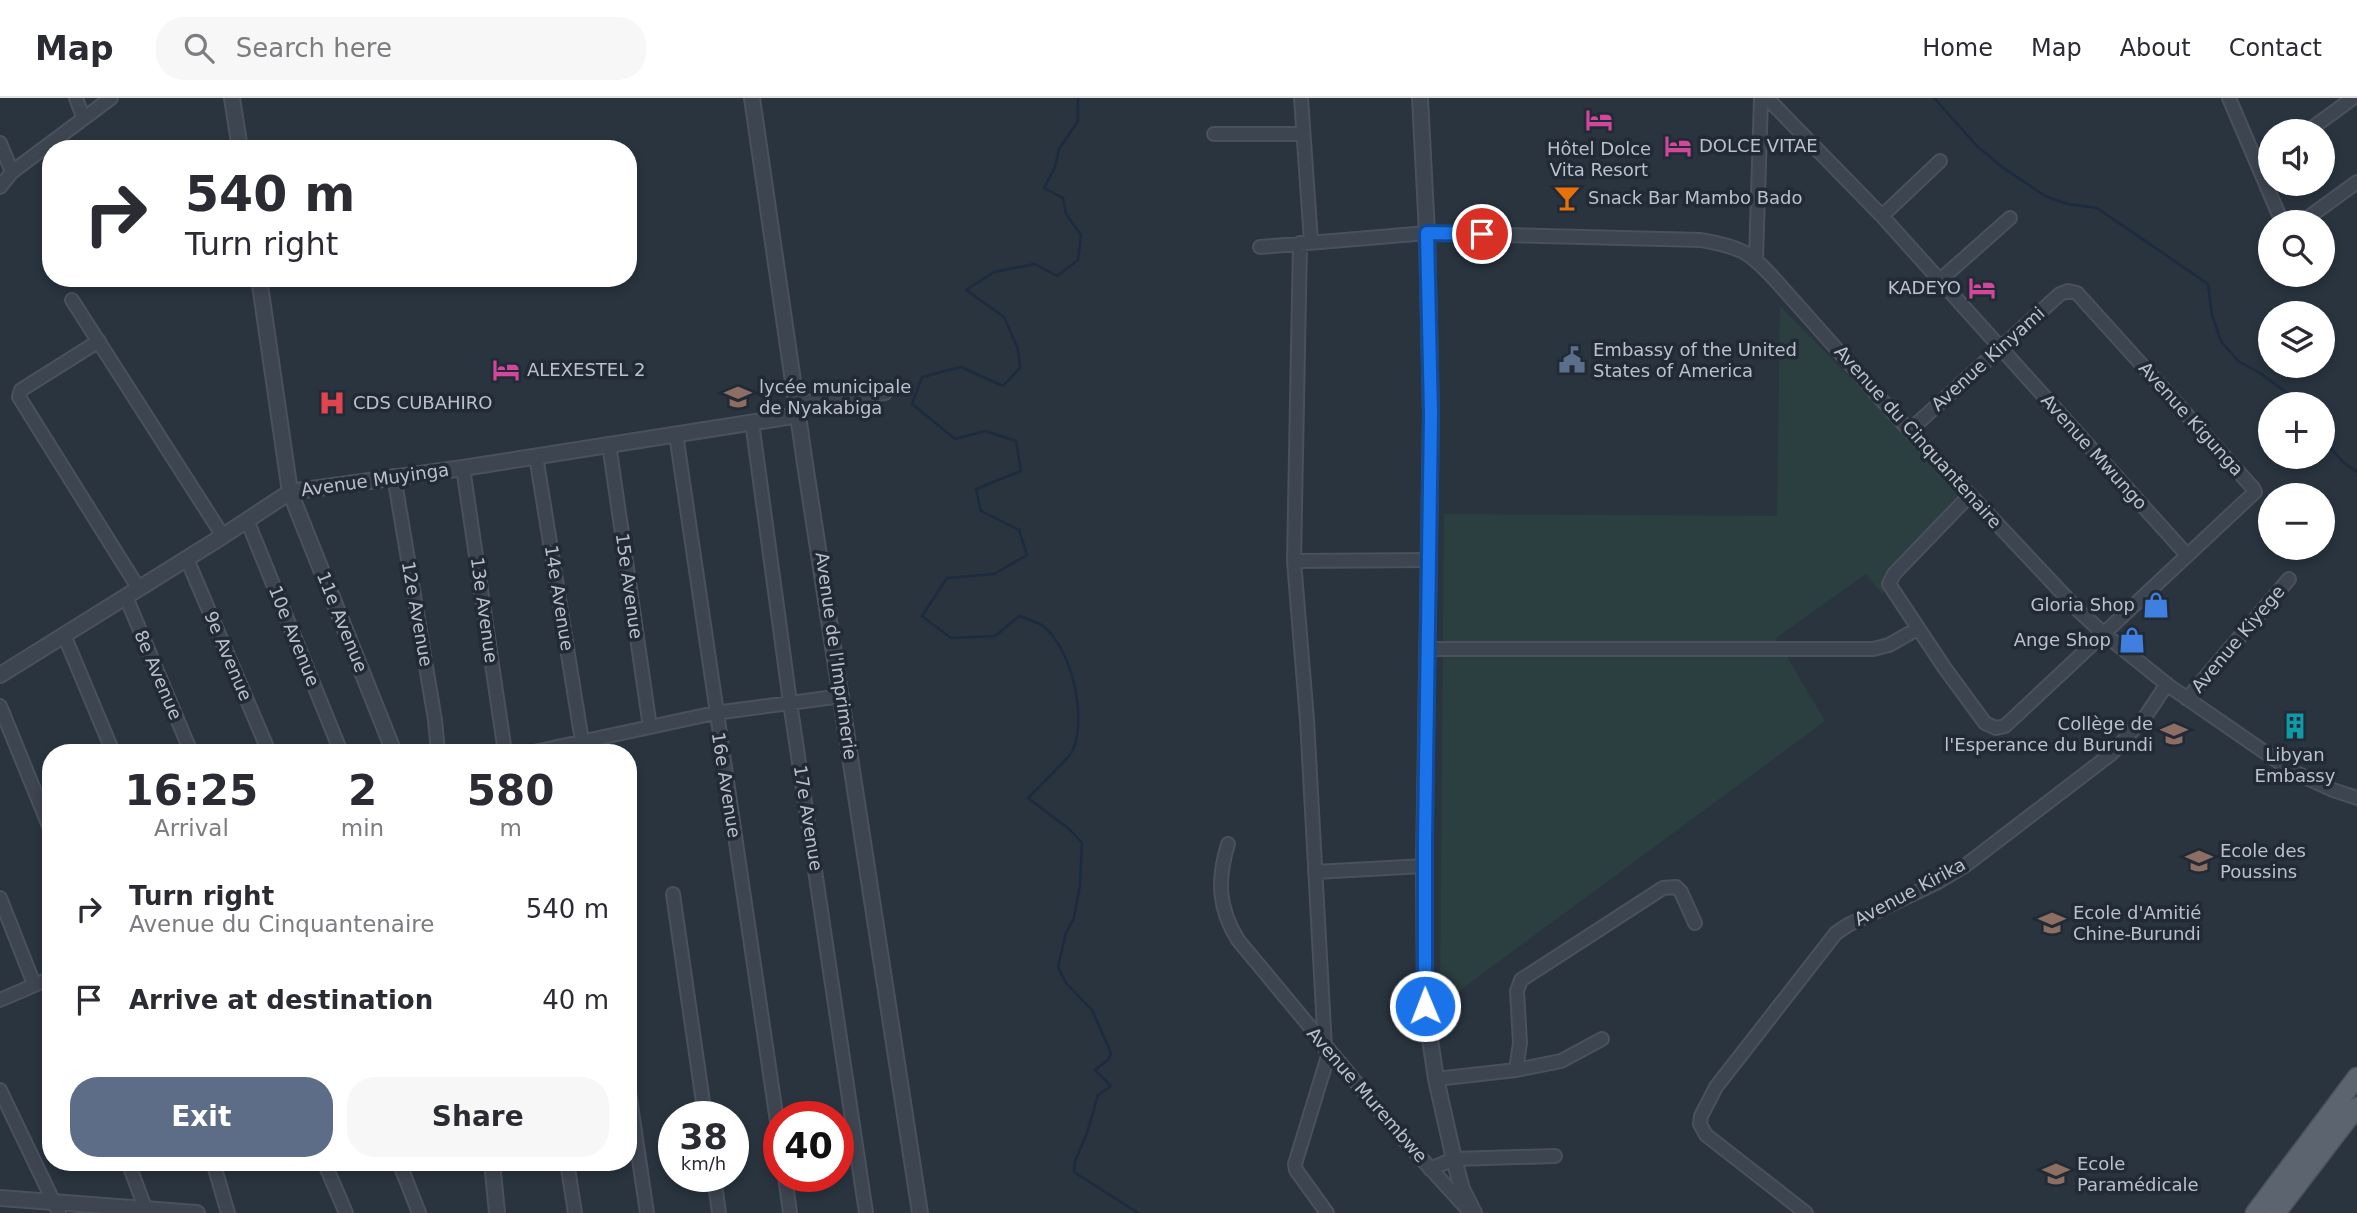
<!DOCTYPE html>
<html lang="en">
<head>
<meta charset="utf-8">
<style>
	body { margin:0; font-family:"DejaVu Sans",sans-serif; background:#f7f7f7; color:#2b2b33; height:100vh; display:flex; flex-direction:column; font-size:26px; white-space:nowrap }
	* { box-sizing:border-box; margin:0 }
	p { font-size:23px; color:#7c7c81 }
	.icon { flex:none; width:38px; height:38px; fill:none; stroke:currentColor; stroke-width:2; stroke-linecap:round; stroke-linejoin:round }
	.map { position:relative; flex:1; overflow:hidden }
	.details { position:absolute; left:42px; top:646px; width:595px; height:427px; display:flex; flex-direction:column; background:#fff; border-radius:28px; box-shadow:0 4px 10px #0003 }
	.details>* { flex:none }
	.top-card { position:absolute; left:42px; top:42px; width:595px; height:147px; border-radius:28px; box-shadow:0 4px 10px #0003; background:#fff; color:#2b2b33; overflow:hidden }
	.fabs { position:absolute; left:2258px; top:21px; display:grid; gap:14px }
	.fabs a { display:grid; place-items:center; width:77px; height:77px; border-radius:50%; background:#fff; box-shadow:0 4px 10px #0003; font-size:35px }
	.speed { position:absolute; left:658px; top:1003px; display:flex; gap:14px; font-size:35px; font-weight:700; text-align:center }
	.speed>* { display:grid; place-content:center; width:91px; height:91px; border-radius:50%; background:#fff; box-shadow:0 4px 10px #0003; line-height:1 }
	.speed small { font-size:18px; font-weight:400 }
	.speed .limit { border:10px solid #d22; background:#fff; color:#111 }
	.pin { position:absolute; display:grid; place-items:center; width:60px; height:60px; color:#fff; margin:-30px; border:4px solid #fff; border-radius:50%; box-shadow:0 2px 7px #0007 }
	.me { position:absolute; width:77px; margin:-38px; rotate:359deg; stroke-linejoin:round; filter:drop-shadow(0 0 5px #0008) }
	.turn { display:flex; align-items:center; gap:24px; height:147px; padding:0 28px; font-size:32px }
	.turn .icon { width:91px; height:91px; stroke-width:2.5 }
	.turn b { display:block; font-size:49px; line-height:60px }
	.eta { display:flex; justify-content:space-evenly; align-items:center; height:119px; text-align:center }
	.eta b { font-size:42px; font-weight:700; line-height:49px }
	.primary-button { display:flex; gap:14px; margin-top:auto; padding:14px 28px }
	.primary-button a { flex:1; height:80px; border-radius:28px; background:#5d6d88; color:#fff; font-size:28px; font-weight:700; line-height:80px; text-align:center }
	.primary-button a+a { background:#f7f7f7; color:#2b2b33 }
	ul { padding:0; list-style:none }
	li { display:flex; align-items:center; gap:21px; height:91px; padding:0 28px }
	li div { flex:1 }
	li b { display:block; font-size:26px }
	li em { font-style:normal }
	header { display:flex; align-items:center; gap:42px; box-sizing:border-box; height:98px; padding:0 35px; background:#fff; border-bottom:2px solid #e1e1e2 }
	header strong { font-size:33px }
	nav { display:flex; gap:38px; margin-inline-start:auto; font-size:24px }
	.search { width:490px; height:63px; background:#f7f7f7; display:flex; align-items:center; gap:18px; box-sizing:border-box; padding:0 24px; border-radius:28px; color:#7c7c81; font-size:26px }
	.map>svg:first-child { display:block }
</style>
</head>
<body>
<header>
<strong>Map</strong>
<div class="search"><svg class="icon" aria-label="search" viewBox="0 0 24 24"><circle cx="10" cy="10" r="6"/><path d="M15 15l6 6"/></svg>Search here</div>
<nav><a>Home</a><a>Map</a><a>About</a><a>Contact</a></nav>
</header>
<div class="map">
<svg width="2357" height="1115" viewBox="0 0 2357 1115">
	<rect width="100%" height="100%" fill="#29343f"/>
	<path fill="#2b3f40" d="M1780 208 1970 402 1882 496 1866 476 1776 540 1825 623 1440 907 1444 416 1777 418Z"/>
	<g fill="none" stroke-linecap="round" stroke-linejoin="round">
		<path stroke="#1c2b3d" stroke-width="2.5" d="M1078 0V23L1059 51 1055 69 1044 90 1063 100 1066 116 1081 137 1078 162 1057 178 1035 166 994 174 966 192 1004 219 1018 251 1020 270 1003 288 961 269 922 279 912 306 955 341 985 333 1016 343 1021 373 976 391 981 413 1019 432 1027 457 994 476 947 480 922 518 951 540 995 538 1019 518C1027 521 1038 524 1044 529 1072 552 1087 618 1073 652 1067 663 1038 689 1028 700L1069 731 1082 745 1080 787 1074 820 1066 835 1058 869 1066 885 1092 912 1111 955 1109 961 1095 972 1111 988 1098 997 1087 1035 1075 1063 1074 1074 1138 1115
			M1934 0 1977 48 2002 69 2045 98 2068 106 2097 110 2208 186 2212 217 2221 243 2238 263 2260 275 2302 306
			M2322 340 2343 364 2357 374"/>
		<g stroke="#4a515c" stroke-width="16">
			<path id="minor" d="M76 0 83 19
				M1301 0 1311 143
				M1767 0 1882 118 2187 457
				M2229 0 2282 124
				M2308 33 2353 0
				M1214 36H1302
				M0 45 12 74
				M0 89 12 74 111 0
				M1882 118 1940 63
				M2302 124 2357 84
				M1300 145 1294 463 1307 622 1325 950
				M1260 149 1427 135 1701 142C1743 150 1749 153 1778 185L1896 318 2079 513 2103 535 2169 588 2292 673 2333 692 2357 700
				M1756 161 1761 0
				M1940 182 2010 120
				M72 202 223 438
				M99 243 21 292 19 299 139 491
				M797 305 885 295
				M752 324 790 604 866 1115
				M1910 332 2060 196 2068 193 2077 195 2253 390 2255 394 2005 628 1996 630 1985 625 1944 569 1889 486 1894 476 1970 397
				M676 336 779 1037
				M609 346 650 629
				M536 358 582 643
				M463 370 505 654
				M394 378 435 622 438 654
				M247 422 341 654
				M187 461 269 654
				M1294 463 1429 462
				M126 499 191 654
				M64 537 113 654
				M1427 551H1873L1889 547 1917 531
				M2187 601 2289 481
				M0 608 51 733
				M534 654 715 615 842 598
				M1228 746C1217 782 1218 810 1238 842L1399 1036 1471 1115
				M1315 774 1424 768
				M673 796 705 1018
				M0 800 34 886
				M0 902 51 880
				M1516 972 1561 963 1602 941
				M1436 981 1516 972 1520 945 1517 893 1521 882 1663 790 1676 789 1681 794 1695 825
				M628 987 647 1115
				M0 992 59 1115
				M128 1064 147 1115
				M213 1064 228 1115
				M324 1064 346 1115
				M399 1064 419 1115
				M567 1064 575 1115
				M1430 1071 1454 1061 1555 1058
				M714 1078 719 1115
				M785 1078 790 1115
				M1327 1115 1296 1072 1295 1066 1329 955
				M1806 1115 1706 1037 1700 1026 1701 1018 1716 989 1836 835 1848 827 1938 784 1966 767 2111 656 2145 619 2167 586"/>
		</g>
		<g stroke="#4a515c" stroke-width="18">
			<path id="tertiary" d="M232 0 240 51
				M752 0 805 366 920 1115
				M1420 0 1427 135 1431 316 1424 768 1425 908 1436 981 1454 1061 1462 1091 1474 1115
				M259 180 290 394 394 654
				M0 577 223 438 290 394 463 370 799 317
				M492 1064 497 1115
				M0 1100 197 1115"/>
		</g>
		<g stroke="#4a515c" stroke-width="21">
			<path id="primary" d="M2255 1115 2357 979
				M2276 1115 2357 1009"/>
		</g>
		<use href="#minor" stroke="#3d4550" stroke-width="12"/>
		<use href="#tertiary" stroke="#3d4550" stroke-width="14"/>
		<use href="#primary" stroke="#5b646f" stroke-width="18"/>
	</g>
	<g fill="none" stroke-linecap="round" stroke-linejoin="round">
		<g stroke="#114b97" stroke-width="18">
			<path id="route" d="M1425 908V743L1431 316 1427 135 1482 136"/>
		</g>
		<use href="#route" stroke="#1a73e8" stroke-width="12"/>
	</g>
	<defs>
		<g id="hotel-bare" transform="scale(2.1)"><path d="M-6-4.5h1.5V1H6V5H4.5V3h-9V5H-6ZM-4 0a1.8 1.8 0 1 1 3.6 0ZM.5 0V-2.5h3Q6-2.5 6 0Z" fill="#d1479c" stroke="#212a35" stroke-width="2.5" paint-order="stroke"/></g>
		<g id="bar-bare" transform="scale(2.1)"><path d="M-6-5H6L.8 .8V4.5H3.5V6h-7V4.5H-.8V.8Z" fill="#e8710a" stroke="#212a35" stroke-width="2.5" paint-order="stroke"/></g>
		<g id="civic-bare" transform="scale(2.1)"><path d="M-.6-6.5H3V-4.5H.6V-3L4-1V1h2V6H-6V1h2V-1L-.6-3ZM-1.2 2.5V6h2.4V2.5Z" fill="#5c6f8a" stroke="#212a35" stroke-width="2.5" paint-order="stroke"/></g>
		<g id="school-bare" transform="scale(2.1)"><path d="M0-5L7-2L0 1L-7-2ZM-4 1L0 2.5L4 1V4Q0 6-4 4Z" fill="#8d6e63" stroke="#212a35" stroke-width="2.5" paint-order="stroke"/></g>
		<g id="hospital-bare" transform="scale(2.1)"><path d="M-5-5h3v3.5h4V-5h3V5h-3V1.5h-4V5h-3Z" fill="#e0444e" stroke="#212a35" stroke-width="2.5" paint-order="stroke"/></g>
		<g id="shop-bare" transform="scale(2.1)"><path d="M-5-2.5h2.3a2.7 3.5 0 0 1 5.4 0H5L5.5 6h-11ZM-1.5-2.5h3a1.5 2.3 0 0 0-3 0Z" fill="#3f7fe0" stroke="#212a35" stroke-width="2.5" paint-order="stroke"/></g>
		<g id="building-bare" transform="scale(2.1)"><path d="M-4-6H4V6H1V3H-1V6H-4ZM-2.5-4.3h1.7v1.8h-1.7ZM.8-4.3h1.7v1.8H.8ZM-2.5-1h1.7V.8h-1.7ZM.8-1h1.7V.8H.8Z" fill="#0f9aa8" stroke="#212a35" stroke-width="2.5" paint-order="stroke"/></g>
		<g id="university-bare" transform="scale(2.1)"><path d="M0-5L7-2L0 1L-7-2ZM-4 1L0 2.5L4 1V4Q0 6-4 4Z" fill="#8d6e63" stroke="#212a35" stroke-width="2.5" paint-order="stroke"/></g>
	</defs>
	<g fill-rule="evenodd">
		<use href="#hotel-bare" x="1599" y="22"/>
		<use href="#hotel-bare" x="1678" y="48"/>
		<use href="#bar-bare" x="1567" y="100"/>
		<use href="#hotel-bare" x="1982" y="190"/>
		<use href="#civic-bare" x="1572" y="262"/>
		<use href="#hotel-bare" x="506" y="272"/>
		<use href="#school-bare" x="738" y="299"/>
		<use href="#hospital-bare" x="332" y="305"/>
		<use href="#shop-bare" x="2156" y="507"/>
		<use href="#shop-bare" x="2132" y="542"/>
		<use href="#building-bare" x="2295" y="628"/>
		<use href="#school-bare" x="2174" y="636"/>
		<use href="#school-bare" x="2199" y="763"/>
		<use href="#school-bare" x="2052" y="825"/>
		<use href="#university-bare" x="2056" y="1076"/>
	</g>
	<g text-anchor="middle" stroke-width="7" stroke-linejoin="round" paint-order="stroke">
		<g font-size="18" fill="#bac1ca" stroke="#212a35" text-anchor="start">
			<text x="1699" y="54">DOLCE VITAE</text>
			<text x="1599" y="57" text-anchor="middle">Hôtel Dolce<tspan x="1599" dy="21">Vita Resort</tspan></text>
			<text x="1588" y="106">Snack Bar Mambo Bado</text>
			<text x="1961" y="196" text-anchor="end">KADEYO</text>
			<text x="1593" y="258">Embassy of the United<tspan x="1593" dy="21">States of America</tspan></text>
			<text x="527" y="278">ALEXESTEL 2</text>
			<text x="759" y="295">lycée municipale<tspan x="759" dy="21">de Nyakabiga</tspan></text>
			<text x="353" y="311">CDS CUBAHIRO</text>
			<text x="2135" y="513" text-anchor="end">Gloria Shop</text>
			<text x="2111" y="548" text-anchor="end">Ange Shop</text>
			<text x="2153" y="632" text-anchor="end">Collège de<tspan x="2153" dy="21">l'Esperance du Burundi</tspan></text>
			<text x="2295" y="663" text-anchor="middle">Libyan<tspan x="2295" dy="21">Embassy</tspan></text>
			<text x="2220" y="759">Ecole des<tspan x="2220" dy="21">Poussins</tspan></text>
			<text x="2073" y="821">Ecole d'Amitié<tspan x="2073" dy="21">Chine-Burundi</tspan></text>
			<text x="2077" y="1072">Ecole<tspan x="2077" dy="21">Paramédicale</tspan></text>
		</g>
		<g font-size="18" fill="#bac1ca" stroke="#212a35">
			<text transform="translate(1988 261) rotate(-42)" y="6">Avenue Kinyami</text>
			<text transform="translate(2191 321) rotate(48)" y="6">Avenue Kigunga</text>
			<text transform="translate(1918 339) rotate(48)" y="6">Avenue du Cinquantenaire</text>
			<text transform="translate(2094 354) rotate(48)" y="6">Avenue Mwungo</text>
			<text transform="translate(375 382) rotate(-8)" y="6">Avenue Muyinga</text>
			<text transform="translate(629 488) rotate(82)" y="6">15e Avenue</text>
			<text transform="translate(559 500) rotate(81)" y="6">14e Avenue</text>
			<text transform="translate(484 512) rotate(82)" y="6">13e Avenue</text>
			<text transform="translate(417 516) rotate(80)" y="6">12e Avenue</text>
			<text transform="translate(342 524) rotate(68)" y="6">11e Avenue</text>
			<text transform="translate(294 538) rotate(68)" y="6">10e Avenue</text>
			<text transform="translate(2238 541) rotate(-50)" y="6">Avenue Kiyege</text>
			<text transform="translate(228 558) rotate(67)" y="6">9e Avenue</text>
			<text transform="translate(836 558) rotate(82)" y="6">Avenue de l'Imprimerie</text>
			<text transform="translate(158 577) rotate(67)" y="6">8e Avenue</text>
			<text transform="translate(726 687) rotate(81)" y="6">16e Avenue</text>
			<text transform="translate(808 720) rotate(81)" y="6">17e Avenue</text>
			<text transform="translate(1910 794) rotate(-28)" y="6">Avenue Kirika</text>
			<text transform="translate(1367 997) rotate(49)" y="6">Avenue Murembwe</text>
		</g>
	</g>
</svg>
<div class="fabs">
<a><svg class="icon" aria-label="sound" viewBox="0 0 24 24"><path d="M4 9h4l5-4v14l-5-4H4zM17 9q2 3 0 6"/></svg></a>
<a><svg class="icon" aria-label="search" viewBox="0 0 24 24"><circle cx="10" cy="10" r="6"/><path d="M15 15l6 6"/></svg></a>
<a><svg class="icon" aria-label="layers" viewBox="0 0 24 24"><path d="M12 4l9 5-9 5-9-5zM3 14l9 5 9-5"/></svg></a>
<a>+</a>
<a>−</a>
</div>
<div class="speed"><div>38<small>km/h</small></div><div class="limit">40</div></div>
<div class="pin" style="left:1482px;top:136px;background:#d93025"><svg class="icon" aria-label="arrive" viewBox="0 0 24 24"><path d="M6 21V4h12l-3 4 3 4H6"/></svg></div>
<svg class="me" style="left:1425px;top:908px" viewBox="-20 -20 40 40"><circle r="17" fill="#1a73e8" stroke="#fff" stroke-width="3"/><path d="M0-11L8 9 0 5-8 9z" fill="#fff"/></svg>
<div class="top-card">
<div class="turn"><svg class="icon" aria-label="right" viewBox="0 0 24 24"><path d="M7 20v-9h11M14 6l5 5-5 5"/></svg><div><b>540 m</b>Turn right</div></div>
</div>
<section class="details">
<div class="eta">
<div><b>16:25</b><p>Arrival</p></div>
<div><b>2</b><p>min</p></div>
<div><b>580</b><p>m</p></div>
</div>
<ul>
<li><svg class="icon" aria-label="right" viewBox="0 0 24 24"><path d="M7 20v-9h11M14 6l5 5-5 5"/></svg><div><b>Turn right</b><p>Avenue du Cinquantenaire</p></div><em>540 m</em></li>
<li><svg class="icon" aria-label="arrive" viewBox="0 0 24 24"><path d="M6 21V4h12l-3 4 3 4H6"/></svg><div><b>Arrive at destination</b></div><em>40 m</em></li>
</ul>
<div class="primary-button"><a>Exit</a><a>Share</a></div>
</section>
</div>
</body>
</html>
